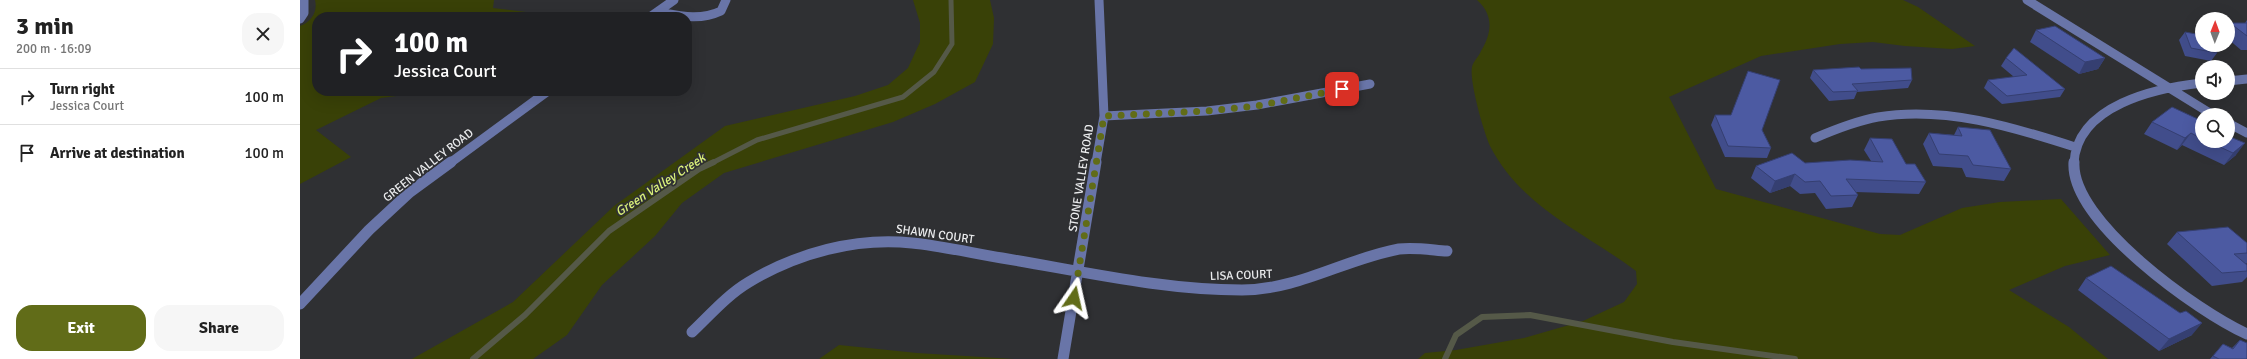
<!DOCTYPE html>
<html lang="en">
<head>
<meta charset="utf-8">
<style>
	body { margin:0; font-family:Signika,sans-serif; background:#f6f6f6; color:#222; height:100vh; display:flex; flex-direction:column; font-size:15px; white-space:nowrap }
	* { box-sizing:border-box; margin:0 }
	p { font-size:13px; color:#767676 }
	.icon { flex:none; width:22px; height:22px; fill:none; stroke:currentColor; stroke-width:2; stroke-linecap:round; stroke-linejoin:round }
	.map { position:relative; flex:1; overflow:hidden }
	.details { display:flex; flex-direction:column; background:#fff; width:300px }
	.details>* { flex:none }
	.guide { position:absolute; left:12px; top:12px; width:380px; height:84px; border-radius:16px; box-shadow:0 4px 16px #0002; background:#202124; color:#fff; overflow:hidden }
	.needle { width:26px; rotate:1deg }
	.tools { position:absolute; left:1895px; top:12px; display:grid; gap:8px }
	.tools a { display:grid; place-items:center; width:40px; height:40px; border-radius:50%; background:#fff; box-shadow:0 4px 16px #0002; font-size:20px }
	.pin { position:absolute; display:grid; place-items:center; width:34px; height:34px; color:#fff; margin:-17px; border-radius:8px; box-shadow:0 2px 6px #0006 }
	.me { position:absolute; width:44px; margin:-22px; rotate:11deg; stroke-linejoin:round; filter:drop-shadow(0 0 3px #0008) }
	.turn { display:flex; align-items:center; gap:14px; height:84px; padding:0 16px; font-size:18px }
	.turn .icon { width:52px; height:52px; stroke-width:2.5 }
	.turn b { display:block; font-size:28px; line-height:34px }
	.round { display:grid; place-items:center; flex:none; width:42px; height:42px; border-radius:16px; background:#f6f6f6 }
	.overview { display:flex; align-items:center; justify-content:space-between; height:68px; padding:0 16px }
	h1 { font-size:24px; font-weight:700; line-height:30px }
	.action { display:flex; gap:8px; margin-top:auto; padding:8px 16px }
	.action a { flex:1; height:46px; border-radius:16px; background:#616c18; color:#fff; font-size:16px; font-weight:700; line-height:46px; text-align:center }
	.action a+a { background:#f6f6f6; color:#222 }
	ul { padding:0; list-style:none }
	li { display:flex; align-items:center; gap:12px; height:56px; padding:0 16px; border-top:1px solid #e0e0e0 }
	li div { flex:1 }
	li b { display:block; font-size:15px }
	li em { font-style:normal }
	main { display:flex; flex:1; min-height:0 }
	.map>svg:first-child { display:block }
</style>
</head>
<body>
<main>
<section class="details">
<div class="overview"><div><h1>3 min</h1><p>200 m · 16:09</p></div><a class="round"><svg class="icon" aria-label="close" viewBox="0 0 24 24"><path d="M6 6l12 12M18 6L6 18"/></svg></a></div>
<ul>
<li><svg class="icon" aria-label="right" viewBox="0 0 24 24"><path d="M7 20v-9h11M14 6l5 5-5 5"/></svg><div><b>Turn right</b><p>Jessica Court</p></div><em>100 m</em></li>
<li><svg class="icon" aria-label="arrive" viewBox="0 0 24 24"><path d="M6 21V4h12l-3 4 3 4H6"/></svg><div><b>Arrive at destination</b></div><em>100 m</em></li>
</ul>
<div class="action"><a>Exit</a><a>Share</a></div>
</section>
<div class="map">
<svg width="1947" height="359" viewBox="0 0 1947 359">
	<rect width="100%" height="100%" fill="#2f3033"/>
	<path fill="#394107" d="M15 0H194L193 8 226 12 243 17H17V91H118L112 94 81 98 16 130 51 157 0 184V26C11 22 18 12 15 0Z
		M613 0H690L694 18 693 44 675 82 635 104 593 122 424 173 382 203 355 236 302 285 267 335 233 359H112L213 302 314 206 425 126 555 96 588 85 608 68 620 42V23Z
		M1177 0H1603L1618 7 1675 46 1652 49 1605 46 1573 42 1540 44 1461 56 1369 97 1416 189 1580 234 1600 235 1662 208 1700 202 1761 199 1810 255 1765 266 1709 290 1769 327 1808 359H1118L1125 353 1156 350 1224 338 1283 321 1324 302 1337 284 1336 271C1284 232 1221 207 1190 146 1184 133 1169 81 1172 67 1173 62 1179 56 1181 51 1192 33 1194 15 1177 0Z
		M539 345 617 353 714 359H519Z"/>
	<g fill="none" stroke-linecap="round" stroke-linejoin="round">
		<path stroke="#555948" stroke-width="5" d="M412 163 457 140 603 97 634 72 652 44 651 0"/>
		<path stroke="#555948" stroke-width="6" d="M173 359 225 315 309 231 399 169 414 162
			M1145 359 1156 335 1182 317 1230 315 1373 342 1495 359"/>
		<path stroke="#6975a8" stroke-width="9" d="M1727 0 1913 115
			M358 12C380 16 400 21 421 11L426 0
			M350 17 374 0
			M0 19 4 13V0
			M1928 81 1947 79
			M804 116 907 111 957 105 1070 84
			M1928 123 1947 133
			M1515 138C1536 129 1556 121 1578 117 1645 106 1713 127 1775 147
			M150 163 248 91
			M796 163 804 116 799 0
			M1774 163C1777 105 1856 88 1902 83"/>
		<path stroke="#6975a8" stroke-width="11" d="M1774 162C1770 221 1898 312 1947 334
			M0 304 69 230 110 192 151 162
			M392 332C410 315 427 295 449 282 497 253 556 237 612 243 642 246 672 253 702 258 781 271 862 290 942 290 998 290 1045 259 1099 249 1114 247 1132 250 1147 251
			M763 359 796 162"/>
	</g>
	<path fill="#414d8b" d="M1947 20V50H1941L1928 39V25L1930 23H1945Z
		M1736 30 1805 58 1798 69 1779 74 1730 42Z
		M1885 32 1917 53 1911 61 1885 56 1879 40Z
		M1706 58 1765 89 1760 97 1702 104 1684 88 1688 80 1714 77 1701 66Z
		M1561 69 1612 80 1608 88 1557 92 1554 99 1529 101 1510 78 1513 70Z
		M1415 115 1462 130 1471 148 1467 158 1425 157 1411 125Z
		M1902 121V141H1928L1936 155 1924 165 1882 145 1877 150 1844 134 1852 122Z
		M1658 127 1711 169 1704 181 1666 177 1662 168 1633 166 1623 144 1629 133 1654 135Z
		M1570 138 1606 164 1626 182 1619 194 1555 192 1558 195 1552 207 1526 209 1515 193 1500 194 1490 186 1470 193 1451 178 1456 166 1571 161 1564 150Z
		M1877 232 1947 243V263L1946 264 1947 265V277L1942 282 1912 286 1867 244Z
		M1786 278 1880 313 1892 335 1859 351 1778 290Z
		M1940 340 1947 359H1910L1923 344 1932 348Z"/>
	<path fill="#353f71" d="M1805 58 1798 69 1779 74 1785 62Z
		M1891 133 1882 145 1877 150 1885 138Z
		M1945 143 1936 155 1924 165 1933 153Z
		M1495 174 1490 186 1470 193 1475 181Z
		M1902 323 1892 335 1859 351 1869 339Z"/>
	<path fill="#4c5aa2" stroke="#353f71" d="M1930 23H1947V36Z
		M1755 26 1805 58 1785 62 1736 30Z
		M1885 32 1902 35V45H1914L1917 53 1891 48Z
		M1714 48 1765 89 1707 96 1688 80 1727 75 1706 58Z
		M1559 67 1561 69 1611 68 1612 80 1552 84 1558 91 1533 92 1513 70Z
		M1448 71 1480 80 1462 130 1471 148 1428 146 1415 115H1431Z
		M1872 107 1902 121V139L1891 133 1885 138 1852 122Z
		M1658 127 1690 130 1711 169 1673 165 1668 156 1639 154 1629 133 1662 136Z
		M1928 136 1945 143 1933 153 1907 141H1928Z
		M1570 138 1592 139 1606 164H1615L1626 182 1546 179 1558 195 1531 196 1520 181 1505 182 1495 174 1475 181 1456 166 1492 153 1505 163 1550 160 1583 162Z
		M1928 227 1947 243V253L1934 254 1947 265V271L1922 273 1877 232Z
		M1811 266 1880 313 1886 311 1902 323 1869 339 1786 278Z
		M1940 340 1947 343V359H1919L1913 356 1923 344 1933 349Z"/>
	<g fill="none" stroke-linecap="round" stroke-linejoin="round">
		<path stroke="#616c18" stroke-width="7" stroke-dasharray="0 12.6" d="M774 298 804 116 907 111 957 106 1042 89"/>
	</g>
	<g text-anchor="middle" stroke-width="3.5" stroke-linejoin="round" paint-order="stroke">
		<g font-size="12" fill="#eaebed" stroke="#2f3033">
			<text transform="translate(128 165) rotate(-38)" y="4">GREEN VALLEY ROAD</text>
			<text transform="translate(781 178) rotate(-81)" y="4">STONE VALLEY ROAD</text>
			<text transform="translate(635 234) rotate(8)" y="4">SHAWN COURT</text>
			<text transform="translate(941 275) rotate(-2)" y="4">LISA COURT</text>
		</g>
		<g font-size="13" font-style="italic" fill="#daf07a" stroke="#2f3033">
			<text transform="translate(360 184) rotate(-33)" y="5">Green Valley Creek</text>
		</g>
	</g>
</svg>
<div class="tools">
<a><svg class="needle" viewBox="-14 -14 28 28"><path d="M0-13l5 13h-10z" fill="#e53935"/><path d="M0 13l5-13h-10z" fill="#767676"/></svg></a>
<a><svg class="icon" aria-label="sound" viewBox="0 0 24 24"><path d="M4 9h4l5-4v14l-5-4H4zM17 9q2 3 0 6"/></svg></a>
<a><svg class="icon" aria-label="search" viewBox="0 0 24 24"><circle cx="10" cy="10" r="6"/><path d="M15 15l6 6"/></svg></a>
</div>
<div class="pin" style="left:1042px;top:89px;background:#d93025"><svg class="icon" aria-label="arrive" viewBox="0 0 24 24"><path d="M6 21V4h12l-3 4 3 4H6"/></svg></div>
<svg class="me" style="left:774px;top:298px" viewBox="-20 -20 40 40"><path d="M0-17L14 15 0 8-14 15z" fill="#616c18" stroke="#fff" stroke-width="4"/></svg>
<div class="guide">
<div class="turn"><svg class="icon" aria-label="right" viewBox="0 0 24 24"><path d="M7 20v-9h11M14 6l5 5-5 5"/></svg><div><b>100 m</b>Jessica Court</div></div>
</div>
</div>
</main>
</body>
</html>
